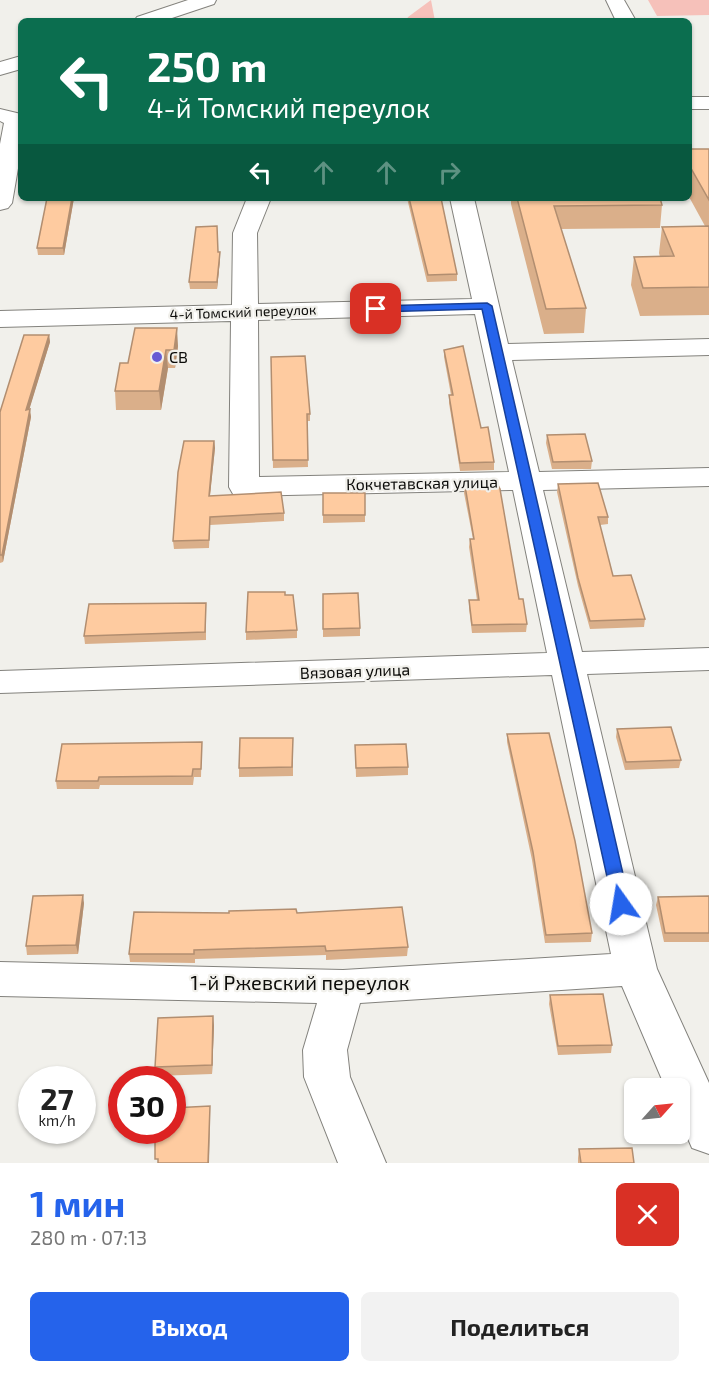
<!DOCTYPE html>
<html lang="ru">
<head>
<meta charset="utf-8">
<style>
	body { margin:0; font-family:"Exo 2",sans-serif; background:#f2f2f2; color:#222; height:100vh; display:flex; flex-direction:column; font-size:22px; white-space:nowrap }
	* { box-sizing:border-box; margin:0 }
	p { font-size:20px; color:#767676 }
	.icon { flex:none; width:33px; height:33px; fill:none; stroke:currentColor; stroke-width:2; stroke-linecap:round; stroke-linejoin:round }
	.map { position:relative; height:1163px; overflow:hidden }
	.drawer { display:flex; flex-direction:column; background:#fff; flex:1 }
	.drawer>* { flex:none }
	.top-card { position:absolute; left:18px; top:18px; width:674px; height:183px; border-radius:9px; box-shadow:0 2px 4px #0004; background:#0b6e4f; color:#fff; overflow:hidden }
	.needle { width:39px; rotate:63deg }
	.buttons { position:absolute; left:624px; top:1078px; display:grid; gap:12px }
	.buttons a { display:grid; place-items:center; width:66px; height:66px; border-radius:9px; background:#fff; box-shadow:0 2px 4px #0004; font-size:30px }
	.speed { position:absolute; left:18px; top:1066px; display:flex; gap:12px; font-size:30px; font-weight:700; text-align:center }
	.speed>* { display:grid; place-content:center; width:78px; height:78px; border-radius:50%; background:#fff; box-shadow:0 2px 4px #0004; line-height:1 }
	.speed small { font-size:15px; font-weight:400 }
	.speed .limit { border:9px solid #d22; background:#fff; color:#111 }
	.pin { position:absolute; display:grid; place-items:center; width:51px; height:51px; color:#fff; margin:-26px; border-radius:12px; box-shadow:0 3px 9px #0006 }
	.me { position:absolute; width:66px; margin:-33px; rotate:347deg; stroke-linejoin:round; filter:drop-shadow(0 0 4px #0008) }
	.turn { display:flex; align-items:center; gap:21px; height:126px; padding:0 30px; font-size:27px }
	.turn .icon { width:78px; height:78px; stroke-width:2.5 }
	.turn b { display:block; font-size:42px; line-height:51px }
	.lanes { display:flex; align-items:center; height:57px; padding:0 30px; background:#0003; justify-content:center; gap:30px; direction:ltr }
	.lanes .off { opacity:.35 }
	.round { display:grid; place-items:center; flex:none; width:63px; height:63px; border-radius:9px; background:#f2f2f2 }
	.head { display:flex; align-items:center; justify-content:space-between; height:102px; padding:0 30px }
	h1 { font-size:36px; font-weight:700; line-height:45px; color:#2563eb }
	.cta { display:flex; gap:12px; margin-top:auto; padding:12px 30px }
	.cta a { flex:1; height:69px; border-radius:9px; background:#2563eb; color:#fff; font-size:24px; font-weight:700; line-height:69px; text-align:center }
	.cta a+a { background:#f2f2f2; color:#222 }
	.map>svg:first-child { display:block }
</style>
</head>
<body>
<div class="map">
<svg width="709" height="1163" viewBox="0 0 709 1163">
	<rect width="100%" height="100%" fill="#f1f0eb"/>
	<path fill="#f6c1ba" d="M431 0 435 21H406L408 17Z
		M648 0H709V15L657 16Z"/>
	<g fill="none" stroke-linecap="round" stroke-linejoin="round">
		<g stroke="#83827d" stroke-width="2">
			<path id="minor" d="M606 0H624L636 21H616Z
				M688 97H709V109H688Z
				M0 109 21 114V151L12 203 8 208 0 210V144L4 123 0 121Z
				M247 198H271L257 233 258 304 472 299 450 198H474L508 344 709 339V355L512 360 539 472 709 468V486L543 490 582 652 709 648V670L587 674 657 969 709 1083V1154L692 1148 680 1120V1089H666L622 986 360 1003 347 1050 350 1077 386 1163H338L304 1077 303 1050 317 1003 0 996V962L343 970 611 954 552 675 0 693V671L547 653 513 490 244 496 233 494 229 487 231 321 0 327V311L232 305 233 233ZM475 314 509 472 259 477 258 320Z"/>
		</g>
		<g stroke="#83827d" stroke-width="2">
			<path id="major" d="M188 0H216L214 4 163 21H134L137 17Z
				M21 56V69L0 75V62Z"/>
		</g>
		<use href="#minor" fill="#fff" fill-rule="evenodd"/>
		<use href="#major" fill="#fff" fill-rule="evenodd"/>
	</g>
	<path fill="#daaf8a" d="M688 149H709V315L640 316 631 285 634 257H660L659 253 662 227 705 226 688 195Z
		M47 198H74L64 255H38L37 248Z
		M407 198H441L457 274V281L427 282Z
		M511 198 662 205 660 228 561 229 586 308 584 333 544 334 511 204Z
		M218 252H220V259L217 289H190L189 282Z
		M49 335 50 342 29 409 31 417 3 562 0 563V412Z
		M178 346 175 368H168L161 410H116L115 391 128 363Z
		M444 350 481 428 494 462V470L460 471 449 403V395H451L444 357Z
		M271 357 310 414V421H307L308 467 273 468Z
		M547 435 592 461 591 469H552L546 443Z
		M214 441 215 448 210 496 284 513V521L210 525 209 548 174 549 173 541Z
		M558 484 608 517V524L600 525 613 576 645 619 644 627 590 629 578 586 557 492Z
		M465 486 519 599 527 624 526 632 472 633 469 608V600H477L469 547 470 539H473L464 493Z
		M323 493H365V522L323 523Z
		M323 594 360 628V636L323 637Z
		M285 595 297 630V638L246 640V632Z
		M206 603V640L85 644 84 636Z
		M617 729 681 760 679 768 625 770 616 737Z
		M507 734 592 933 591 942 545 943 532 860 507 742Z
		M293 738V776L239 777V768Z
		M202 742 201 777H194L193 785H100L99 789H57L56 781Z
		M355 745 408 767V775L356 777Z
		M709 896V942H664L656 905 658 897Z
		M84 903 78 954 27 955 26 946Z
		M297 913 408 947 407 956 326 960V955L195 959V963L130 962 129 954Z
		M550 995 612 1045 611 1053 558 1055 549 1004Z
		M214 1025 212 1074 156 1076 155 1067Z
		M579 1149 634 1163H578V1158Z"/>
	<path fill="#b28e70" d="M72 198H74L64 255 63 248Z
		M220 252V259L217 289V282Z
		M177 328 178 346 175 368 174 350Z
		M49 335 50 342 27 417 26 410Z
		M166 350 168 368 161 410 159 391Z
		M30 409 31 417 3 562 2 555Z
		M214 441 215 448 209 504V496Z
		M83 895 84 903 78 954 76 945Z
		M213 1016 214 1025 212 1074V1065Z
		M210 1106V1115L209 1163H208Z"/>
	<path fill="#fecba0" stroke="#b28e70" stroke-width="1.5" d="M688 149H709V200L688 163Z
		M47 198H72L63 248H37Z
		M409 198H441L457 274 428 275Z
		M517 198H660L662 205 554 206 586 308 546 309Z
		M217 226 218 252H220L217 282H189L196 227Z
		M709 226V287L643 288 634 257 674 256 662 227Z
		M135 328H177L174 350H166L159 391H115L120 363H128Z
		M24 335H49L26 410 30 409 2 555H0V412Z
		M463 346 481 428 488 427 494 462 460 463 449 395H453L444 350Z
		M305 356 310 414H307L308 460H273L271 357Z
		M585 434 592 461 553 462 547 435Z
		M184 441H214L209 496 281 492 284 513 210 517 209 540 173 541 178 472Z
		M598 483 608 517H598L613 576 631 575 645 619 590 621 578 578 558 484Z
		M498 485 500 489 519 599H523L527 624 472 625 469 600H479L470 539H474L465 486Z
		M323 493H365V515H323Z
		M248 592H285V595H293L297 630 246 632Z
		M358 593 360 628 323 629V594Z
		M206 603 205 632 84 636 89 604Z
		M671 727 681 760 626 762 617 729Z
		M549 733 575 841 592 933 546 935 533 852 507 734Z
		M240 738H293L292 767 239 768Z
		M202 742 201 769H193L192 776 99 777 98 781H56L62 744Z
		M406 744 408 767 356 768 355 745Z
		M83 895 76 945 26 946 33 896Z
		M709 896V933H665L658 897Z
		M402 907 408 947 326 951 325 946 194 950V954H129L134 912 229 913V911L296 909 297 913Z
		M603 994 612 1045 558 1046 550 995Z
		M213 1016 212 1065 155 1067 158 1018Z
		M210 1106 208 1163H158V1159H155V1131H172V1108Z
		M632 1148 634 1163H581L579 1149Z"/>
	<path fill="#2563eb" stroke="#184099" stroke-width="1.5" d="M487 303 492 306 630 904 627 908 621 910 615 908 613 904 482 309 376 312 371 309 376 306Z"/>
	<circle fill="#675bd4" stroke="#f1f0eb" stroke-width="2" cx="157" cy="357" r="6"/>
	<g text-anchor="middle" stroke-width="4.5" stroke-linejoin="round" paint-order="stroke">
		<g font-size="14" fill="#0c0c0a" stroke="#f1f0eb">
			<text transform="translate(243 312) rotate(-2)" y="5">4-й Томский переулок</text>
		</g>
		<g font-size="16" fill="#0c0c0a" stroke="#f1f0eb" text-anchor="start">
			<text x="169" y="363">СВ</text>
		</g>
		<g font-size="16" fill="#0c0c0a" stroke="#f1f0eb">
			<text transform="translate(422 483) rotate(-1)" y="6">Кокчетавская улица</text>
			<text transform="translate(355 671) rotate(-2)" y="6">Вязовая улица</text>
		</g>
		<g font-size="20" fill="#0c0c0a" stroke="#f1f0eb">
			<text x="300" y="990">1-й Ржевский переулок</text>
		</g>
	</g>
</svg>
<div class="buttons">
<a><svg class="needle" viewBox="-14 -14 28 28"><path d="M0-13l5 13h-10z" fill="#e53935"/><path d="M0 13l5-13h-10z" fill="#767676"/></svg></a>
</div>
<div class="speed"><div>27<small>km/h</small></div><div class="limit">30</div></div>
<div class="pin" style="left:376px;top:309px;background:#d93025"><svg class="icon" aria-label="arrive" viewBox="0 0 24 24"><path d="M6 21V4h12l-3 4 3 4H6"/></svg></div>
<svg class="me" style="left:621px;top:904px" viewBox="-20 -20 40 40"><circle r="19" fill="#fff"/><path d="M0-13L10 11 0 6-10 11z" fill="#2563eb"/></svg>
<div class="top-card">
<div class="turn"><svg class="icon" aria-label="left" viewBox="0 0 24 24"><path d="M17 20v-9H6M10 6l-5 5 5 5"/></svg><div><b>250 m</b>4-й Томский переулок</div></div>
<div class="lanes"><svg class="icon" aria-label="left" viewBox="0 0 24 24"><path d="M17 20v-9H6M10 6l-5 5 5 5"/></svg><svg class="icon off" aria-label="ahead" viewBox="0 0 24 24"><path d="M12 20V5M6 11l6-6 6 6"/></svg><svg class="icon off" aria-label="ahead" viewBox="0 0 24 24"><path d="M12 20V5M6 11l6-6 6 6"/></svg><svg class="icon off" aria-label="right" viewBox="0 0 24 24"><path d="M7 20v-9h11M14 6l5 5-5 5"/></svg></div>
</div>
</div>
<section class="drawer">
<div class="head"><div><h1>1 мин</h1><p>280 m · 07:13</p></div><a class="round" style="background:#d93025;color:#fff"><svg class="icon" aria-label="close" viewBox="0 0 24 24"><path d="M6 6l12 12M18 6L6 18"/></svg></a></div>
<div class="cta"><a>Выход</a><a>Поделиться</a></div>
</section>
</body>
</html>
